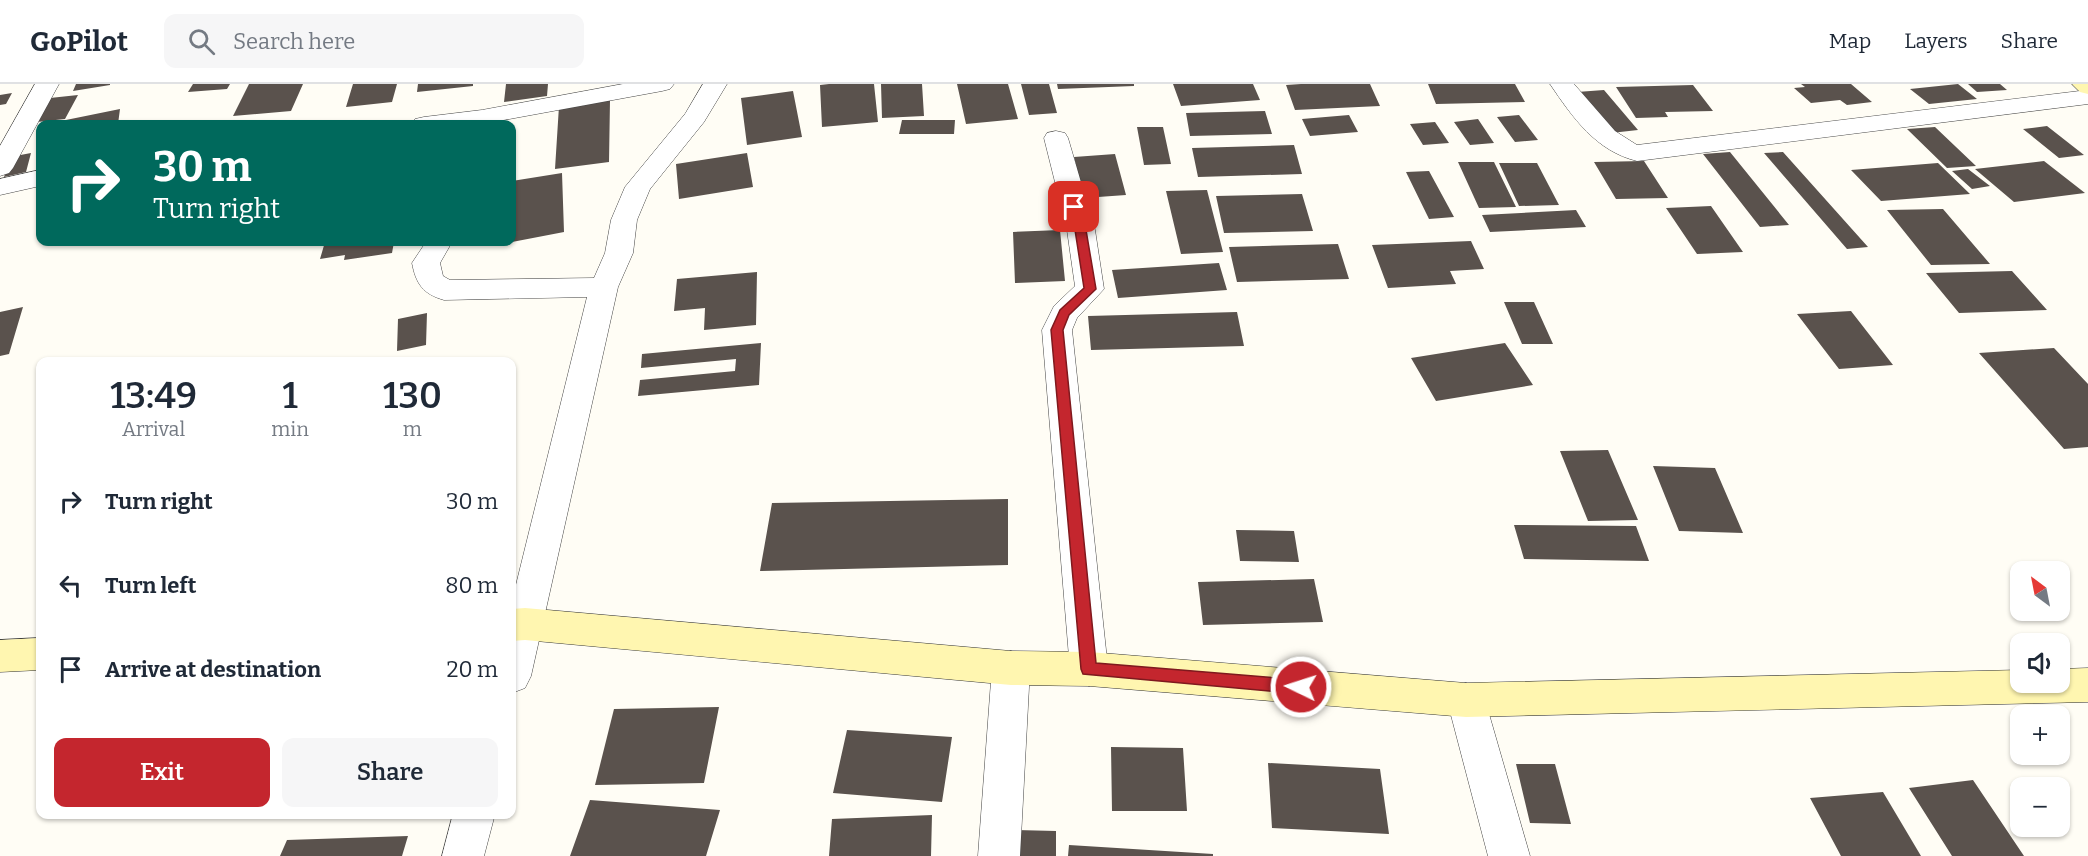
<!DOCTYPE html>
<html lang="en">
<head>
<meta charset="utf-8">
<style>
	body { margin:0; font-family:Bitter,serif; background:#f6f6f7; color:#1f2937; height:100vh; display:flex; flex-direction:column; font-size:22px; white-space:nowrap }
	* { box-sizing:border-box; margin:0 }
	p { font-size:20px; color:#747a83 }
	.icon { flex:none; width:33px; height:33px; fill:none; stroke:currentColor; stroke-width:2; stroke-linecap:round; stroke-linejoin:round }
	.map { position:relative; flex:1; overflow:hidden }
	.side { position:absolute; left:36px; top:273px; width:480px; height:462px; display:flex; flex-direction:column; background:#fff; border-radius:12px; box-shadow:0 2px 4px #0004 }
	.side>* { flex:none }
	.banner { position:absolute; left:36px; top:36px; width:480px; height:126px; border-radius:12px; box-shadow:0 2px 4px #0004; background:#00695c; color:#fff; overflow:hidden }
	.needle { width:39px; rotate:328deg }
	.fabs { position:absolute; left:2010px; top:477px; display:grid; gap:12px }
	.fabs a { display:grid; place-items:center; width:60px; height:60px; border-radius:12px; background:#fff; box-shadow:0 2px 4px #0004; font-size:30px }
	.pin { position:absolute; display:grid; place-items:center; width:51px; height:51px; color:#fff; margin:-26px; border-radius:12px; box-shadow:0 3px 9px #0006 }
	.me { position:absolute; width:66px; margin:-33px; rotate:274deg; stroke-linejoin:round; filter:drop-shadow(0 0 4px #0008) }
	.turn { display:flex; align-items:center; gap:21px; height:126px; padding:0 18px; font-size:27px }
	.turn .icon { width:78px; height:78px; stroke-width:2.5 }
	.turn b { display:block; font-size:42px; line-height:51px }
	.eta { display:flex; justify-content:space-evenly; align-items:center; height:102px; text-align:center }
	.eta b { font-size:36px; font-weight:600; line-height:42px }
	.primary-button { display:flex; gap:12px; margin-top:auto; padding:12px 18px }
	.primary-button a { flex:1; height:69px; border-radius:12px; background:#c4262e; color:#fff; font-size:24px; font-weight:600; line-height:69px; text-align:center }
	.primary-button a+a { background:#f6f6f7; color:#1f2937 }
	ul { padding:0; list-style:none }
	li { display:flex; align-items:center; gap:18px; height:84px; padding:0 18px }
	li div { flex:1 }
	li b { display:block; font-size:22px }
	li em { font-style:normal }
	header { display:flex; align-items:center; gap:36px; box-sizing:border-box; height:84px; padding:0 30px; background:#fff; border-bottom:2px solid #e0e1e3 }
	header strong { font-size:28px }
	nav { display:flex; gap:33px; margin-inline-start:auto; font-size:21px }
	.search { width:420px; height:54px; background:#f6f6f7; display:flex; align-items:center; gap:15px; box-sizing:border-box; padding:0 21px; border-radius:12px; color:#747a83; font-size:22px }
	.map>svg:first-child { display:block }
</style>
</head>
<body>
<header>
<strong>GoPilot</strong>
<div class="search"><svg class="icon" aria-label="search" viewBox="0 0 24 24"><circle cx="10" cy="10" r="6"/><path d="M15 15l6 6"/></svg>Search here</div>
<nav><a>Map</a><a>Layers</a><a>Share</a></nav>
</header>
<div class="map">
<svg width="2088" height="772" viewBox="0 0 2088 772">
	<rect width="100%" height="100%" fill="#fffdf5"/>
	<path fill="#5a524d" d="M76 0H110V1L73 7Z
		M193 0H230L227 5 188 8Z
		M249 0H303L291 27 233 32Z
		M353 0H397L392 18 346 23Z
		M418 0H473V2L417 8Z
		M506 0H548L547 12 504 18Z
		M829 0H874L878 38 822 43 820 1Z
		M881 0H922L924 32 882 34Z
		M957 0H1008L1018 35 966 40Z
		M1021 0H1049L1057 29 1029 31Z
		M1057 0H1134V2L1058 5Z
		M1173 0H1253L1260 16 1181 22Z
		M1301 0H1370L1380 22 1295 26 1286 1Z
		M1428 0H1515L1525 18 1436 20Z
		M1801 0H1851L1872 18 1847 21 1840 16 1811 19 1794 4 1805 3Z
		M1958 0 1977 15 1929 20 1910 5Z
		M1968 0H2000L2007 6 1977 8Z
		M1693 1 1713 27 1665 28 1668 33 1636 34 1616 3Z
		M1604 6 1638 46 1611 49 1577 8Z
		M793 7 802 53 747 61 741 14Z
		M12 9 6 20 0 21V11Z
		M78 11 65 35 37 38 50 14Z
		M610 16 609 78 555 85 559 22Z
		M120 25 118 40H61V37Z
		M1265 27 1272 50 1190 52 1186 29Z
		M1349 31 1358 48 1310 52 1302 35Z
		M1519 31 1538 56 1515 58 1497 33Z
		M1478 35 1494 59 1470 61 1454 38Z
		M902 36H955L954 50H899Z
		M1435 38 1449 59 1423 61 1410 40Z
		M2047 42 2084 71 2059 74 2023 45Z
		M1137 43H1163L1171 80 1144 81Z
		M1935 43 1976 82 1947 84 1907 45Z
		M1294 61 1302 90 1198 93 1192 64Z
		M1730 68 1789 141 1760 143 1703 70Z
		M1783 68 1868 163 1847 165 1764 69Z
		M31 69 26 88 4 93 10 73Z
		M747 69 753 103 679 115 676 80Z
		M1115 70 1126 111 1084 114 1074 73Z
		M1644 77 1668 114 1616 115 1594 78Z
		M2044 77 2085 109 2014 118 1975 85Z
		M1458 78H1494L1516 123 1479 124Z
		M1499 79H1537L1559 121 1519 122Z
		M1938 79 1970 110 1881 117 1851 86Z
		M1968 85 1990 102 1972 105 1952 87Z
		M1429 87 1454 133 1429 135 1406 88Z
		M562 89 564 148 512 158V97Z
		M1207 106 1223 168 1181 170 1166 107Z
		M1302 110 1313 147 1224 149 1216 112Z
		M1711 122 1743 168 1697 170 1666 124Z
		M1943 125 1990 180 1931 181 1887 126Z
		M1576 126 1586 143 1490 148 1482 131Z
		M1060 146 1065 197 1015 199 1013 148Z
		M1471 157 1484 185 1450 187 1456 200 1388 204 1372 161Z
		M325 158H394L392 169 344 176 345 171 320 175Z
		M1338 160 1349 195 1237 198 1229 163Z
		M1219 179 1227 206 1118 214 1112 186Z
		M2012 187 2047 226 1959 229 1926 189Z
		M757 188 756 241 704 246 705 224 674 227 677 195Z
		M1504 218H1534L1553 260H1522Z
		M23 223 9 270 0 272V228Z
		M1851 227 1893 281 1839 285 1797 230Z
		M1237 228 1244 262 1091 266 1088 232Z
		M427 229 426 261 397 267 398 235Z
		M761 259 759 301 638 312 640 296 735 287 736 275 641 284 642 270Z
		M1505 259 1533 301 1436 317 1411 274Z
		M2054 264 2088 300V363L2064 365 1979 269Z
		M1608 366 1638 436 1588 437 1560 367Z
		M1653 382 1715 384 1743 449 1679 447Z
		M1008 415V481L760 487 772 419Z
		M1514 441 1636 442 1649 477 1524 475Z
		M1236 446 1294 447 1299 478 1240 477Z
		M1314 495 1323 538 1203 541 1198 498Z
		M719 623 704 699 595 701 614 625Z
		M847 646 952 653 942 718 833 709Z
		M1111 663 1183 664 1187 727H1112Z
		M1268 679 1380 685 1389 750 1272 744Z
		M1516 680H1555L1571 740 1530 739Z
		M1973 696 2024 772H1952L1909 704Z
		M1883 708 1921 772H1841L1810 714Z
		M590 716 720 726 706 772H570Z
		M932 731 931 772H829L832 735Z
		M1013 746 1056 747V772H1012Z
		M408 752 402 772H280L287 756Z
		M1069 761 1213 770V772H1068Z"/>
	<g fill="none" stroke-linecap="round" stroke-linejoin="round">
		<g stroke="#444" stroke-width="1">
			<path id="street" d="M35 0H59L13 84 9 89 0 92V62Z
				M623 0H674L670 5 662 7 482 40H412L415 35 424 33 482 26Z
				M703 0H727L704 38 650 105 637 136 633 169 618 203 531 592 525 604 512 609V517L587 213 444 216C423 210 416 200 412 179L426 158H452L440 179 443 192 450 196 594 194 605 169 611 136 625 103 685 30Z
				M1550 0H1574L1615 47 1637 61 2088 6V20L1637 77C1596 67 1573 34 1550 0Z
				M1056 47 1065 49 1068 54 1095 146 1104 205 1077 234 1072 246 1108 585 1102 597 1089 602 1076 597 1070 585 1042 246 1054 222 1075 202 1067 146 1044 54 1047 49Z
				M40 86V102L0 111V95Z
				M1011 567 1024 572 1030 584 1020 772H978L992 584 998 572Z
				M1466 599 1480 604 1485 616 1530 772H1488L1447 616 1452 604Z
				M453 730H495L484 772H442Z"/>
		</g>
		<g stroke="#333" stroke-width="1">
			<path id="secondary" d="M2072 0H2088V10L2080 8Z
				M525 524 1011 567 1089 568 1466 599 2020 586V598H2060V585L2088 584V618L1466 633 1089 602 1011 601 525 556 512 557V525Z
				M40 554V586L0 588V556Z"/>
		</g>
		<use href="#street" fill="#fff" fill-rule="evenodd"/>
		<use href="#secondary" fill="#fff6b0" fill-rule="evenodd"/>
	</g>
	<path fill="#c4262e" stroke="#7f191e" stroke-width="1.5" d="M1074 120 1080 123 1086 146 1096 205 1069 231 1063 246 1096 579 1301 596 1307 598 1309 603 1307 608 1301 610 1083 590 1081 585 1051 246 1060 226 1084 204 1075 146 1069 123Z"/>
</svg>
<div class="fabs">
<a><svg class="needle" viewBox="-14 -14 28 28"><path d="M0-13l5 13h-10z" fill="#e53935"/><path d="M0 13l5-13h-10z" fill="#747a83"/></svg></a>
<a><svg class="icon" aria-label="sound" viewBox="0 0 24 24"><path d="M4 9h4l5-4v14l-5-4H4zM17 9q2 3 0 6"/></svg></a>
<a>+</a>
<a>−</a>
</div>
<div class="pin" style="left:1074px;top:123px;background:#d93025"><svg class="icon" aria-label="arrive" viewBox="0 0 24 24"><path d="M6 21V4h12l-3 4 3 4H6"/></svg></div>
<svg class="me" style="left:1301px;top:603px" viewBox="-20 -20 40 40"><circle r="17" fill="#c4262e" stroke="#fff" stroke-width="3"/><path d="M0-11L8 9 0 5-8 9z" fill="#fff"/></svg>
<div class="banner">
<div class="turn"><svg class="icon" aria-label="right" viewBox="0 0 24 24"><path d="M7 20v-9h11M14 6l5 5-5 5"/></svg><div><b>30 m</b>Turn right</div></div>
</div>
<section class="side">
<div class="eta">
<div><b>13:49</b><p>Arrival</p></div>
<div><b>1</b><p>min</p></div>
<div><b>130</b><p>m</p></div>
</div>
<ul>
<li><svg class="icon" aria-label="right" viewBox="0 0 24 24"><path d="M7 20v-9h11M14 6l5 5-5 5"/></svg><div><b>Turn right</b></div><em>30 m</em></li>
<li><svg class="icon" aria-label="left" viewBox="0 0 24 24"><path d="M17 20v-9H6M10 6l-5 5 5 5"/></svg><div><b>Turn left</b></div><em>80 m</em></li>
<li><svg class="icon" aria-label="arrive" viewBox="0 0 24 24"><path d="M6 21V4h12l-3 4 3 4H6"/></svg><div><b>Arrive at destination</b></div><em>20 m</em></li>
</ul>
<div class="primary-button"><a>Exit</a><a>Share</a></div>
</section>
</div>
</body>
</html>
